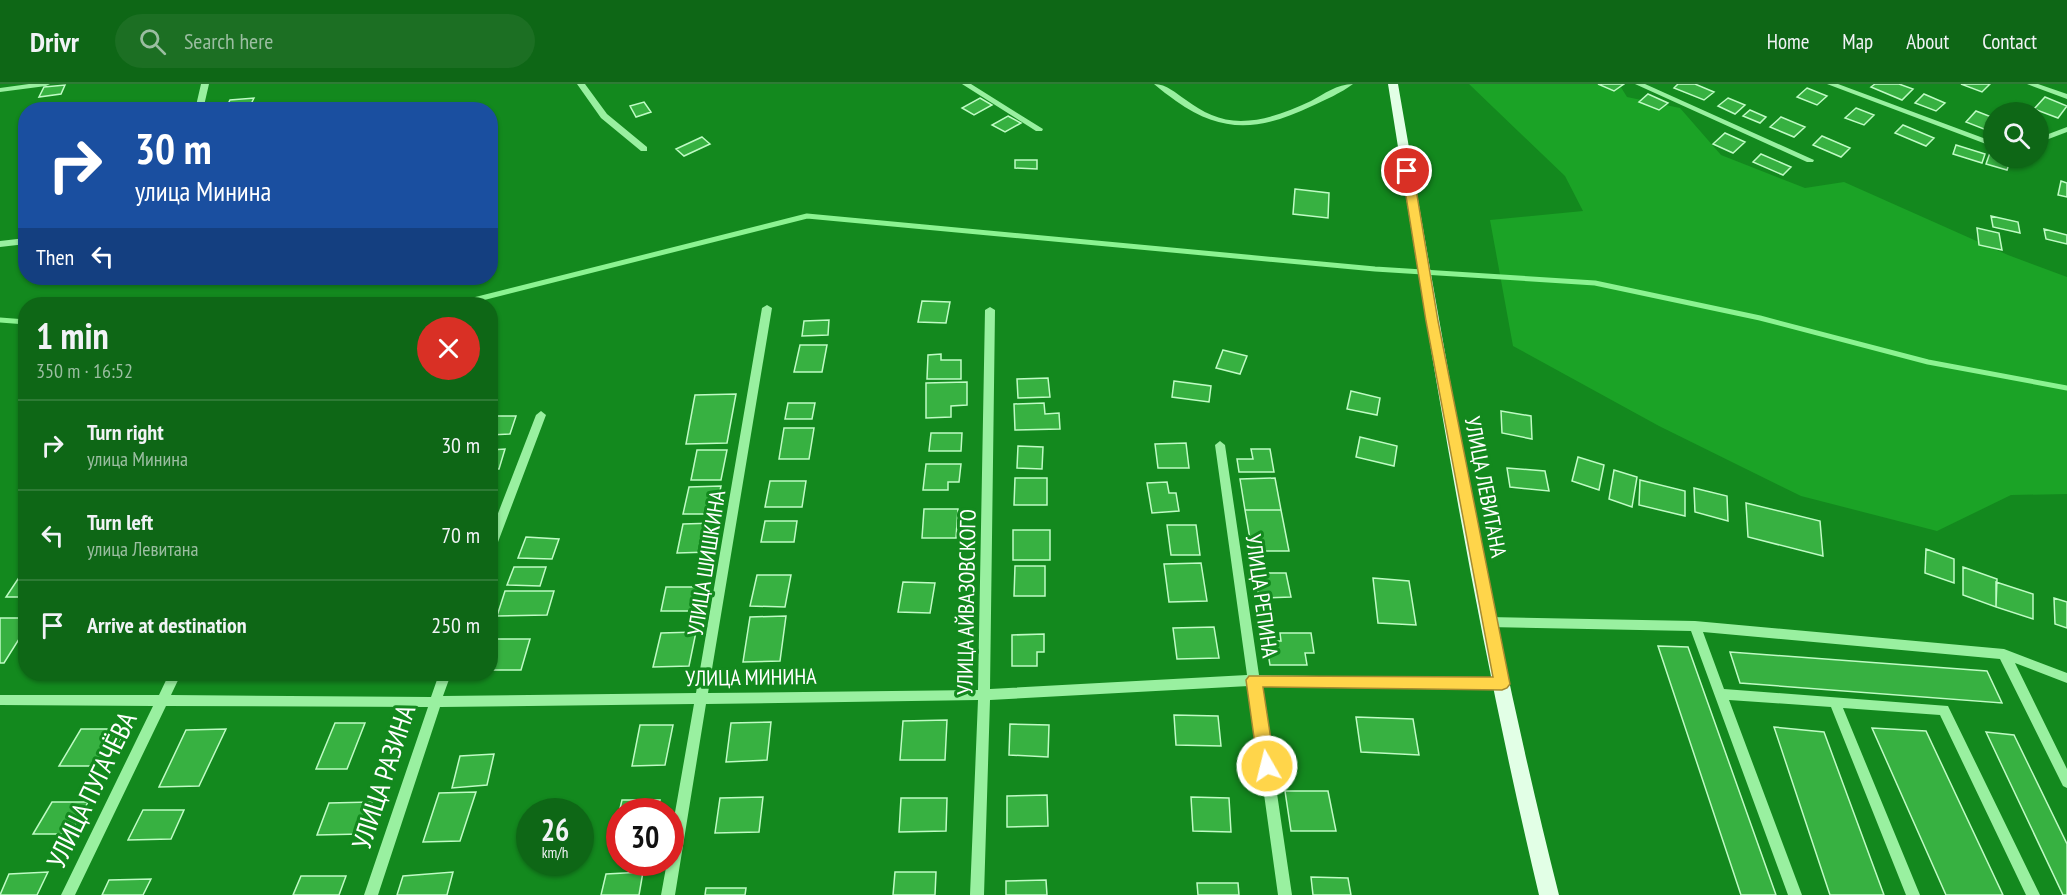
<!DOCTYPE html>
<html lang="en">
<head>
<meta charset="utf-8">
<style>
	body { margin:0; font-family:"PT Sans Narrow",sans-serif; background:#1c6f23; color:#f1f3f6; height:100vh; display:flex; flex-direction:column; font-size:22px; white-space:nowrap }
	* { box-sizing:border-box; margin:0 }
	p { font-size:20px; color:#9bbea1 }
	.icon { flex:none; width:33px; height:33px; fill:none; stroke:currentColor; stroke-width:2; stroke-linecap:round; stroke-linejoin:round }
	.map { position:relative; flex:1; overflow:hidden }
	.drawer { position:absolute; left:18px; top:213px; width:480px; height:384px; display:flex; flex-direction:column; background:#0e6716; border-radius:24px; box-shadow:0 2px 4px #0004 }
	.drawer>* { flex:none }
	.guide { position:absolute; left:18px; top:18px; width:480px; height:183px; border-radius:24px; box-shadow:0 2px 4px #0004; background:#1a4fa0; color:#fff; overflow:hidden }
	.controls { position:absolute; left:1983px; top:18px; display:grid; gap:12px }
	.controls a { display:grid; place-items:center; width:66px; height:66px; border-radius:50%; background:#0e6716; box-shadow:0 2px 4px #0004; font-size:30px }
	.speed { position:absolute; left:516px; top:714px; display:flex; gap:12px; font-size:30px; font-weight:700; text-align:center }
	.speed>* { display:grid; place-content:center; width:78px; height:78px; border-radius:50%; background:#0e6716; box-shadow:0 2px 4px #0004; line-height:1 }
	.speed small { font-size:15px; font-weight:400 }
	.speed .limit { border:9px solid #d22; background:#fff; color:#111 }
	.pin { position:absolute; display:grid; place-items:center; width:51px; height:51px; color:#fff; margin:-26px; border:3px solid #fff; border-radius:50%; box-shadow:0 2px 6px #0007 }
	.me { position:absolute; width:66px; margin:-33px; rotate:352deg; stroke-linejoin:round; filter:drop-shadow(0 0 4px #0008) }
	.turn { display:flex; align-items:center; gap:21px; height:126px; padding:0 18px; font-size:27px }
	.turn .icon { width:78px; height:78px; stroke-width:2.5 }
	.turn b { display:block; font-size:42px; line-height:51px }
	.then { display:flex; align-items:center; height:57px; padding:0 18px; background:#0003; gap:12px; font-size:22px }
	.round { display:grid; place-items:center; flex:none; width:63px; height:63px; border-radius:32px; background:#1c6f23 }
	.overview { display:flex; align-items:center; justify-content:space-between; height:102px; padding:0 18px }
	h1 { font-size:36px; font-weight:600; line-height:45px }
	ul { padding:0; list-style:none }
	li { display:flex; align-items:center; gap:18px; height:90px; padding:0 18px; border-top:2px solid #2e7b35 }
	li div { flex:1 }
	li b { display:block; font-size:22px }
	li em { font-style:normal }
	header { display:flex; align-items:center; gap:36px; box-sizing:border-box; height:84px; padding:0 30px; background:#0e6716; border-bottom:2px solid #2e7b35 }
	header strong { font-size:28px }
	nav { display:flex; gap:33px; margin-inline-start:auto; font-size:21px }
	.search { width:420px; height:54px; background:#1c6f23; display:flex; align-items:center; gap:15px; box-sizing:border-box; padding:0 21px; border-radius:33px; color:#9bbea1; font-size:22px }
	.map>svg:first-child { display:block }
</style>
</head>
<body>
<header>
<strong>Drivr</strong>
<div class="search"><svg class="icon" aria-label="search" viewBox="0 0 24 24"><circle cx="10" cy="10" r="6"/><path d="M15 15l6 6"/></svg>Search here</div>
<nav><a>Home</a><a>Map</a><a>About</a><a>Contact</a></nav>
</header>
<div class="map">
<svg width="2067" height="811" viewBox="0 0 2067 811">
	<rect width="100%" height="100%" fill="#13891e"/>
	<path fill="#1ba326" d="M1469 0H1619L1627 13 1680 24 1721 71 1805 104 1844 98 2008 171 2067 193V410L2011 411 1937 447 1801 412 1659 342 1513 262 1490 136 1583 127 1565 92Z"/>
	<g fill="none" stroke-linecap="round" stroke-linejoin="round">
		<path stroke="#8bf391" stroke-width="5" d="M458 220 807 132 1375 185 1595 199 1760 234 1928 278 2067 304
			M0 236 26 238"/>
	</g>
	<path fill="#37b141" stroke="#bffbc4" stroke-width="1.5" d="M1598 0H1624L1614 7Z
		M1678 0H1695L1714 8 1704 16 1674 4Z
		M1875 0H1899L1913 5 1902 16 1871 3Z
		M1961 0H1990L1982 8Z
		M65 1 61 10 39 13 44 3Z
		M1807 4 1827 12 1817 21 1797 13Z
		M1648 10 1668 19 1659 26 1639 18Z
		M1924 10 1945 19 1936 27 1915 19Z
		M2045 13 2067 22 2058 34 2034 25Z
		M254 14 250 22 226 24 230 16Z
		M980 14 992 21 974 31 962 24Z
		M1728 14 1745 21 1735 30 1718 22Z
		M644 18 651 28 636 33 630 22Z
		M1856 24 1874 31 1864 41 1845 34Z
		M1750 26 1766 33 1760 39 1743 32Z
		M1976 27 1994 34V49L1966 38Z
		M1008 32 1021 39 1005 48 992 41Z
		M1781 33 1805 43 1794 53 1770 43Z
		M1903 41 1934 54 1926 62 1895 49Z
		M1725 49 1745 58 1733 69 1713 60Z
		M1822 52 1850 64 1841 73 1813 61Z
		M702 53 710 60 684 72 676 65Z
		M1956 61 1985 70 1982 79 1953 70Z
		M1991 66 1994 67V74H2011L2007 86 1986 80Z
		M1761 70 1791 83 1783 91 1753 78Z
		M1015 76H1037V85L1015 84Z
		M2061 97 2067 99V113L2058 111Z
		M1295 105 1329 109 1328 134 1293 130Z
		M1991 132 2018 138 2020 149 1993 143Z
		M1977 144 1999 149 2002 166 1979 161Z
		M2044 145 2067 151V160L2046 155Z
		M922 217 950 218 946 239 918 238Z
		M829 236 828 251 802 252 804 237Z
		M800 261H827L822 288H794Z
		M1223 266 1247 272 1240 290 1216 284Z
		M941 270V276H961V295H927L928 271Z
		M1048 294 1050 313 1018 314 1017 295Z
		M1174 297 1211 302 1209 318 1172 313Z
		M967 298V321L951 322V333L926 334V299Z
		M1351 307 1380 314 1377 331 1347 325Z
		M736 310 727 359 686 360 695 311Z
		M788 319H815L812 335H785Z
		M1044 319 1045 330 1059 329 1060 345 1015 346 1014 320Z
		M1501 327 1531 332 1532 355 1502 349Z
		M490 332H516L510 350 490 351Z
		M784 344H814L809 375H779Z
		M931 349H962L961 367H929Z
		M1360 353 1397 362 1394 382 1356 373Z
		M1186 359 1189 384H1158L1155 360Z
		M1018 362 1043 363 1042 385 1017 384Z
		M505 365 499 385H490V366Z
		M1251 365H1270L1274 388H1239L1237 375H1253Z
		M697 366H727L721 396H691Z
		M1578 373 1604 381 1599 406 1572 397Z
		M926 380H961L959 398H948V406H923Z
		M1507 384 1545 387 1549 407 1510 403Z
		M1614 386 1637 393 1632 423 1609 415Z
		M1015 394H1047V421H1014Z
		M1275 394 1281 426H1245L1240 395Z
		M1640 396 1685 407V432L1639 421Z
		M770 397H806L802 423H765Z
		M1167 398 1169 409H1176L1179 427 1152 429 1147 399Z
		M721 402 715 430H683L689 403Z
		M1694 404 1727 412 1728 437 1695 428Z
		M1746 419 1820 437 1823 472 1748 453Z
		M924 425H958L956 454H922Z
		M1245 426H1281L1289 467H1252Z
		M765 437H797L794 458H761Z
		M715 439 710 468 677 469 683 440Z
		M1167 441H1196L1200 471H1171Z
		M1013 446H1050V476H1013Z
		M526 453 559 455 552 475 518 474Z
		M1926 465 1954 475V499L1925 489Z
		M1201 479 1207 517 1169 518 1164 480Z
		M1015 482H1045V512H1014Z
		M514 483H546L540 502 507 501Z
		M1963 483 1997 495 1996 523 1963 511Z
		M22 489H26V513H6Z
		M1254 489H1286L1291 513 1259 514Z
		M757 491H791L785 523 750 522Z
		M1373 494 1409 497 1416 541 1378 539Z
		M903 498 935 499 930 529 898 528Z
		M1996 498 2033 510V535L1996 523Z
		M666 503H706L701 527H661Z
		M505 507H554L547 531 497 532Z
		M2054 514 2067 518V544L2055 540Z
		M786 532 780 577 743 578 750 533Z
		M0 534H26V544L4 579H0Z
		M1214 543 1219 574 1177 575 1173 544Z
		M696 548 689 582 653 583 661 549Z
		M1280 549H1311L1314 569H1305L1307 581H1270L1266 557H1281Z
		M1044 550V568H1037V582H1012V551Z
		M490 555H530L521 586H490Z
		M1658 562 1688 563 1776 811H1741Z
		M1730 568 1987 587 2002 619 1740 599Z
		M94 590H160L158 593H92Z
		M1174 631 1218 632 1221 662 1176 661Z
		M1356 633 1413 635 1419 671 1361 668Z
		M947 636 945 676H900L903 637Z
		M771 638 767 676 726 678 731 639Z
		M335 639H365L347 685H316Z
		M1010 640 1049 641 1048 673 1009 671Z
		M640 641H673L665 681 632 682Z
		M1774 643 1824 648 1884 811H1830Z
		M1872 644 1926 647 2003 811H1946Z
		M81 645H126L105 682H59Z
		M226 645 199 702 159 703 186 646Z
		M1986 648 2014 651 2067 760V811H2063Z
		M494 670 487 701 452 704 460 672Z
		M1285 707H1328L1336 747H1291Z
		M476 708 460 757 423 758 439 709Z
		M1047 711 1048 742 1007 743V712Z
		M763 713 759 748 715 749 720 714Z
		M1191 713 1229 714 1231 748 1193 747Z
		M901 714H947L946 747 899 748Z
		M622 716H660L657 728H620V755L613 754Z
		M52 718H88L70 750H33Z
		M372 718 361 750 317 751 329 719Z
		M143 726H184L171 755 128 756Z
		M48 788 37 811H0L9 790Z
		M453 788 447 811H397L403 792Z
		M643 788 639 811H601L606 790Z
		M895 788H936L935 811H893Z
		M301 792H346L339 811H293Z
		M1311 793 1348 794 1351 811H1313Z
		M151 795 143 811H102L109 796Z
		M1046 796 1047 811H1006V797Z
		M1197 799H1238L1239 811H1198Z
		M706 804H746L745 811H705Z"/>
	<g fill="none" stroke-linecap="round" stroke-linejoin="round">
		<path fill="#99f0a0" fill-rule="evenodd" d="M29 0H50L46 2 0 8V4Z
			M201 0H209L203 26H195Z
			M577 0H585L607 30 647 63V67H641L601 34Z
			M962 0H971L1043 45 1042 47H1036Z
			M1154 0C1167 0 1175 9 1186 16 1202 28 1220 37 1241 37 1266 37 1289 27 1311 17 1324 10 1337 0 1353 0 1341 9 1325 16 1312 22 1261 46 1224 51 1176 17 1169 12 1161 6 1154 0Z
			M1635 0H1645L1814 76 1813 78H1807Z
			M1827 0H1838L1994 58V63Z
			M2027 0H2038L2067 10V15Z
			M2067 43V48L2038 59V54Z
			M26 154V160L0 163V157Z
			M767 221 772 224 708 609 978 606 985 226 990 223 995 226 990 605 1247 591 1215 361 1220 357 1225 361 1259 591 1502 595 1506 596 1508 600 1506 604 1502 605 1261 601 1292 811H1278L1249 602 990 616 984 811H970L978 616 706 620 675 811H661L667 778H670V757L694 620 440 623 378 811H364L428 623 166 622 75 811H61L153 622 0 621V611H159L169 590H181L171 611 431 613 439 590H451L443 612 696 609 762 224Z
			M541 327 546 331 495 466 494 469 490 470V450L536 331Z
			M1488 533 1695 537 2004 565 2067 589V599L2015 579 2067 685V704L2063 702 2000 575 1703 548 1724 605 1948 622 2040 811H2026L1940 631 1843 624 1920 811H1906L1831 623 1729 616 1802 811H1788L1691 547 1488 543 1484 541 1482 538 1484 535Z"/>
		<path fill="#e2ffe6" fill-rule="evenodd" d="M1388 0H1398C1445 272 1491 543 1559 811H1539C1475 543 1431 272 1388 0Z"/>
	</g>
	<path fill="#ffd54a" stroke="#a68a30" stroke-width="1.5" d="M1407 84 1413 87 1438 237 1510 600 1507 604 1502 606 1263 603 1275 682 1272 688 1267 690 1261 688 1258 682 1246 596 1249 592 1493 593 1426 237 1402 87Z"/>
	<g text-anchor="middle" stroke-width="6" stroke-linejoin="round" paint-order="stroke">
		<g font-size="22" fill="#fff" stroke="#13891e">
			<text transform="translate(1486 403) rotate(79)" y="8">УЛИЦА ЛЕВИТАНА</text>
			<text transform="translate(706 479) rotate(-81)" y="8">УЛИЦА ШИШКИНА</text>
			<text transform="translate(1262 512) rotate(82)" y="8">УЛИЦА РЕПИНА</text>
			<text transform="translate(966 518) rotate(-89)" y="8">УЛИЦА АЙВАЗОВСКОГО</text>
			<text transform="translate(751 593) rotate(-1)" y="8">УЛИЦА МИНИНА</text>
		</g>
		<g font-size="27" fill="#fff" stroke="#13891e">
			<text transform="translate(384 693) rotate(-72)" y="9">УЛИЦА РАЗИНА</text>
			<text transform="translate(92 706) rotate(-64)" y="9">УЛИЦА ПУГАЧЁВА</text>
		</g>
	</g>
</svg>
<div class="controls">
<a><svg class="icon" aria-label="search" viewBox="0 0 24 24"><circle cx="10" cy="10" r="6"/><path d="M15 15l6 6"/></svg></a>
</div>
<div class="speed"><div>26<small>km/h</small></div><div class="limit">30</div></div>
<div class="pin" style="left:1407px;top:87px;background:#d93025"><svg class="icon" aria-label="arrive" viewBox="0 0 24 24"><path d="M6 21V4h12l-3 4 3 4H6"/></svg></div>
<svg class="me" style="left:1267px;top:682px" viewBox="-20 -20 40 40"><circle r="17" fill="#ffd54a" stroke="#fff" stroke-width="3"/><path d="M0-11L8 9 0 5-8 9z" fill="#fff"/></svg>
<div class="guide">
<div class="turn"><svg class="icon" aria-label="right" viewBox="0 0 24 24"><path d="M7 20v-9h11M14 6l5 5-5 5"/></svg><div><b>30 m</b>улица Минина</div></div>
<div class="then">Then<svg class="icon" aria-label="left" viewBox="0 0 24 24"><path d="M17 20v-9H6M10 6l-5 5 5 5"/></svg></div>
</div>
<section class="drawer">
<div class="overview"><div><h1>1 min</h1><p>350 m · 16:52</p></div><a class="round" style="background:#d93025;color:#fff"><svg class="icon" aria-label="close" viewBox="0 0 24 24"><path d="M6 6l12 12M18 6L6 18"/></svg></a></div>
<ul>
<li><svg class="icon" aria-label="right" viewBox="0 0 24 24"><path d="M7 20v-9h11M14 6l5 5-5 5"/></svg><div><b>Turn right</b><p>улица Минина</p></div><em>30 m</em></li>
<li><svg class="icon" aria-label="left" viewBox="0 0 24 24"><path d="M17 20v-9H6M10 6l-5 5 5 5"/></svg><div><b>Turn left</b><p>улица Левитана</p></div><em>70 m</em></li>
<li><svg class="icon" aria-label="arrive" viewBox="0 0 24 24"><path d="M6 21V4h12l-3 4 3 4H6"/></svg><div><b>Arrive at destination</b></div><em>250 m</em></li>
</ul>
</section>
</div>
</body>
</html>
